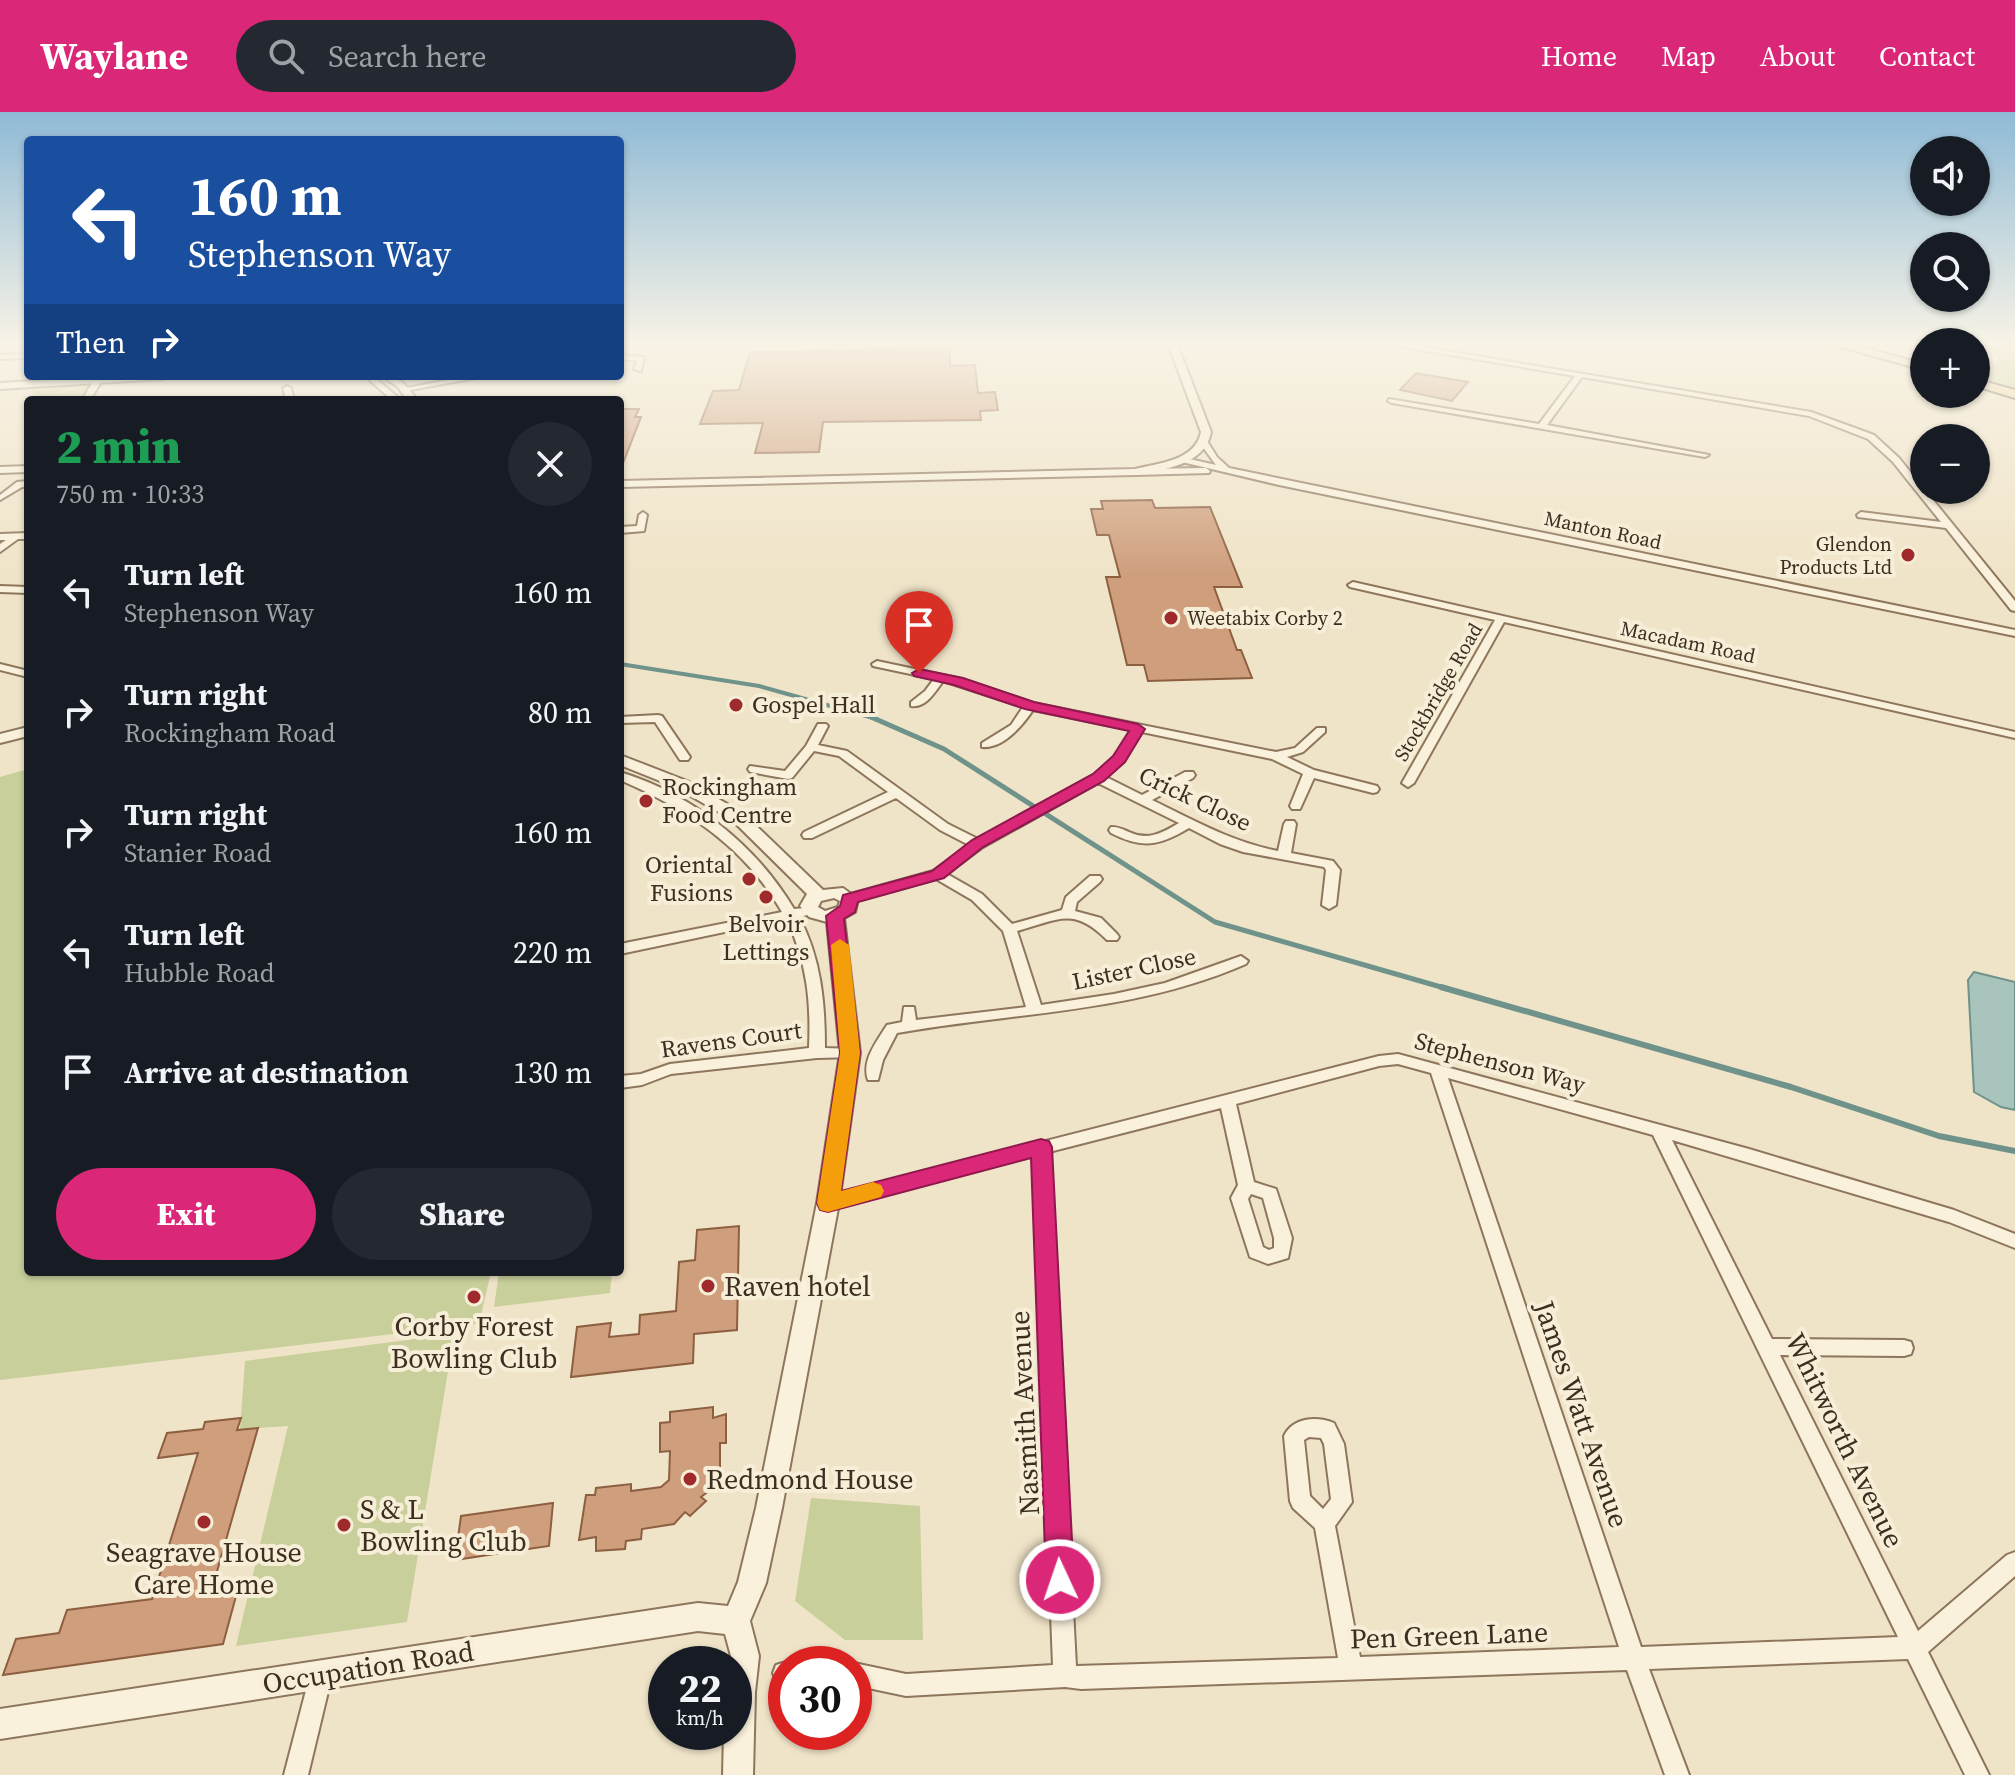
<!DOCTYPE html>
<html lang="en">
<head>
<meta charset="utf-8">
<style>
	body { margin:0; font-family:"Source Serif 4",serif; background:#242831; color:#f1f3f6; height:100vh; display:flex; flex-direction:column; font-size:30px; white-space:nowrap }
	* { box-sizing:border-box; margin:0 }
	p { font-size:26px; color:#9ea1a6 }
	.icon { flex:none; width:44px; height:44px; fill:none; stroke:currentColor; stroke-width:2; stroke-linecap:round; stroke-linejoin:round }
	.map { position:relative; flex:1; overflow:hidden }
	.drawer { position:absolute; left:24px; top:284px; width:600px; height:880px; display:flex; flex-direction:column; background:#171b24; border-radius:8px; box-shadow:0 2px 6px #0004 }
	.drawer>* { flex:none }
	.hud { position:absolute; left:24px; top:24px; width:600px; height:244px; border-radius:8px; box-shadow:0 2px 6px #0004; background:#1a4fa0; color:#fff; overflow:hidden }
	.controls { position:absolute; left:1910px; top:24px; display:grid; gap:16px }
	.controls a { display:grid; place-items:center; width:80px; height:80px; border-radius:50%; background:#171b24; box-shadow:0 2px 6px #0004; font-size:40px }
	.speed { position:absolute; left:648px; top:1534px; display:flex; gap:16px; font-size:40px; font-weight:700; text-align:center }
	.speed>* { display:grid; place-content:center; width:104px; height:104px; border-radius:50%; background:#171b24; box-shadow:0 2px 6px #0004; line-height:1 }
	.speed small { font-size:20px; font-weight:400 }
	.speed .limit { border:12px solid #d22; background:#fff; color:#111 }
	.pin { position:absolute; display:grid; place-items:center; width:68px; height:68px; color:#fff; margin:-82px -34px; border-radius:50% 50% 50% 0; rotate:-45deg; box-shadow:0 0 8px #0007 }
	.pin .icon { rotate:45deg }
	.me { position:absolute; width:88px; margin:-44px; rotate:357deg; stroke-linejoin:round; filter:drop-shadow(0 0 6px #0008) }
	.turn { display:flex; align-items:center; gap:28px; height:168px; padding:0 32px; font-size:36px }
	.turn .icon { width:104px; height:104px; stroke-width:2.5 }
	.turn b { display:block; font-size:56px; line-height:68px }
	.then { display:flex; align-items:center; height:76px; padding:0 32px; background:#0003; gap:16px; font-size:30px }
	.round { display:grid; place-items:center; flex:none; width:84px; height:84px; border-radius:42px; background:#242831 }
	.head { display:flex; align-items:center; justify-content:space-between; height:136px; padding:0 32px }
	h1 { font-size:48px; font-weight:800; line-height:60px; color:#1e9e55 }
	.action { display:flex; gap:16px; margin-top:auto; padding:16px 32px }
	.action a { flex:1; height:92px; border-radius:48px; background:#db2777; color:#fff; font-size:32px; font-weight:800; line-height:92px; text-align:center }
	.action a+a { background:#242831; color:#f1f3f6 }
	ul { padding:0; list-style:none }
	li { display:flex; align-items:center; gap:24px; height:120px; padding:0 32px }
	li div { flex:1 }
	li b { display:block; font-size:30px }
	li em { font-style:normal }
	header { display:flex; align-items:center; gap:48px; box-sizing:border-box; height:112px; padding:0 40px; background:#db2777; color:#fff }
	header strong { font-size:38px }
	nav { display:flex; gap:44px; margin-inline-start:auto; font-size:28px }
	.search { width:560px; height:72px; background:#242831; display:flex; align-items:center; gap:20px; box-sizing:border-box; padding:0 28px; border-radius:44px; color:#9ea1a6; font-size:30px }
	.map>svg:first-child { display:block }
</style>
</head>
<body>
<header>
<strong>Waylane</strong>
<div class="search"><svg class="icon" aria-label="search" viewBox="0 0 24 24"><circle cx="10" cy="10" r="6"/><path d="M15 15l6 6"/></svg>Search here</div>
<nav><a>Home</a><a>Map</a><a>About</a><a>Contact</a></nav>
</header>
<div class="map">
<svg width="2015" height="1663" viewBox="0 0 2015 1663">
	<rect width="100%" height="100%" fill="#f0e4c8"/>
	<path fill="#c9cf9b" d="M1982 229H2007L2015 236V278L1979 267 1999 247Z
		M82 273 51 283 89 273 80 288H53L29 279Z
		M28 657V1160H491L479 1212 0 1268V665Z
		M499 1160H612L610 1181 494 1195Z
		M454 1222 407 1510 236 1534 288 1314 240 1317 245 1249Z
		M811 1386 920 1394 923 1528H845L795 1489Z"/>
	<path fill="#a9c4bc" stroke="#6f938a" stroke-width="2" d="M1974 860 2015 870V998L2001 995 1974 980 1968 868Z"/>
	<g fill="none" stroke-linecap="round" stroke-linejoin="round">
		<path stroke="#6f938a" stroke-width="4" d="M620 552 759 574 877 607"/>
		<path stroke="#6f938a" stroke-width="5" d="M871 605 944 637 1215 810 1448 877"/>
		<path stroke="#6f938a" stroke-width="6" d="M1441 875 1791 975 1939 1024 2015 1039"/>
	</g>
	<path fill="#cf9f7d" stroke="#8d5f41" stroke-width="2" d="M950 237V254L975 253 978 281 995 280 998 298 980 299 981 308 823 310 819 340 755 341 763 311 700 312 713 279 739 278 750 240Z
		M1416 261 1421 262 1468 270 1452 289 1400 278Z
		M620 297H639L635 305H641L620 359Z
		M1152 388 1155 396 1210 395 1242 475H1214L1237 538H1241L1252 566 1148 569 1144 553H1127L1106 465H1120L1109 423H1097L1091 397H1103L1101 389Z
		M739 1114 737 1218 694 1222 693 1251 571 1265 577 1215 611 1211 609 1225 639 1222 640 1203 676 1199 679 1150 695 1148 697 1118Z
		M713 1295V1306L726 1302V1331H720V1364L711 1366 710 1378 701 1385 706 1389 690 1404 685 1400 674 1412 642 1417 641 1427 626 1429 625 1437 596 1439V1425L579 1428 586 1383H595L596 1376 631 1372V1379L661 1375 669 1368 670 1339 660 1340V1311L670 1310V1300Z
		M241 1306 237 1318 258 1316 212 1477 239 1473 223 1532 3 1563 16 1527 59 1521 67 1498 152 1487 198 1341 158 1346 167 1321 203 1317 205 1310Z
		M553 1391 549 1434 455 1448 461 1404Z"/>
	<g fill="none" stroke-linecap="round" stroke-linejoin="round">
		<g stroke="#8d765c" stroke-width="4">
			<path id="minor" d="M1368 229H1387L1811 300 1874 323 1899 346 2015 489V499L2011 498 1946 416 1858 405 1857 403 1861 400 1941 410 1893 350 1868 327 1809 304 1582 265 1547 313 1709 343 1705 345 1392 291 1388 289 1389 287 1539 312 1575 264Z
				M1942 229H1948V230H1942Z
				M28 242V246L0 247V243Z
				M620 243 644 245 641 259 634 257 637 249 620 247Z
				M365 264H373L401 288H392Z
				M470 264H487L405 279 401 277Z
				M94 268 101 270 90 288H82Z
				M287 274 291 276 294 288H286L283 276Z
				M1204 329H1207L1217 345 1229 356 2015 518V524L1279 373 1182 350 1181 348 1185 346 1216 353 1200 331Z
				M28 354V360L0 361V355Z
				M1206 356 1210 359 1209 361 1135 363 1131 360 1135 357Z
				M28 369V375H22L0 388V383L17 370Z
				M643 400 647 403 644 419 620 421V415L637 414 639 403Z
				M28 421V427H18L0 440V432L6 428H0V422Z
				M1353 470 2015 620V626L1504 510 1414 671 1408 675 1402 671 1495 508 1350 475 1348 473Z
				M0 474 28 475V481L0 480Z
				M877 549 962 567 1033 591 1276 640 1295 636 1317 616H1325V620L1303 640 1287 645 1314 658 1377 674 1379 677 1377 680 1373 681 1314 666 1300 697H1292L1290 694 1303 662 1272 647 1142 620 1123 650 1106 665 1142 683 1185 660H1193L1195 663 1193 666 1152 688C1193 708 1232 730 1278 739L1284 712 1286 709H1294L1296 712 1291 741 1333 749 1340 758 1336 793 1329 797 1322 793 1326 758 1324 755 1243 740 1220 732 1189 716C1159 734 1142 737 1111 721L1109 718 1111 715C1119 715 1122 717 1129 720 1148 729 1162 721 1179 711L1098 671 983 735 947 762 982 782 1012 812 1062 798 1066 785 1090 764H1100L1102 767 1100 770 1077 790 1075 799 1101 806 1117 822 1119 825 1117 828H1107C1073 794 1058 808 1017 819L1041 893 1114 882 1165 871 1241 844 1248 849 1246 852C1134 901 1015 900 897 921L883 948 878 968H868C861 949 877 929 887 913L902 910 904 895H914L916 908 1026 895 1003 819 972 788 936 767 849 791 844 790 842 787 844 784 933 759 969 733 940 718 896 686 812 726H804L802 723 804 720 888 680 839 644 814 639 792 666 788 667 750 660 748 657 750 654 785 659 806 634 818 612H826L828 614 818 633 847 639 948 712 978 727 1094 663 1115 645 1132 618 1033 598C1022 614 1003 637 982 635V631L1011 613 1023 595 943 569C935 580 926 596 911 594V590L925 579 934 567 873 554 872 552Z
				M0 552 28 559V565L0 558Z
				M658 603 662 604 690 645 688 648H680L655 610 620 611V605Z
				M620 660C692 682 756 733 794 797L816 795 818 798 816 801 799 805C821 846 825 890 825 936L855 937 858 941 855 945 817 946 671 962 642 973 620 976V964L641 962 670 952 809 936C811 887 807 853 787 807L620 842V832L782 800C745 735 687 697 620 668Z
				M1398 942 1749 1037 1954 1098 2015 1122V1136L1949 1110 1672 1028 1772 1227 1904 1228 1911 1230 1913 1236 1911 1242 1904 1244 1780 1243 1918 1519 2007 1443 2015 1440V1464L1928 1540 1989 1663H1965L1908 1547 1649 1557 1689 1663H1665L1627 1558 1081 1577 1065 1575 906 1584 854 1573V1552H851L854 1551 906 1562 1053 1553 1033 1044 828 1098 822 1096 819 1091 822 1086 1379 944ZM1398 952 1431 961 1619 1535 1360 1545 1335 1414 1352 1390 1344 1332 1334 1311C1317 1304 1293 1305 1284 1324L1290 1389 1293 1396 1315 1416 1338 1546 1076 1554 1049 1040 1221 996 1238 1073 1231 1086 1250 1145 1268 1152 1288 1146 1292 1126 1276 1077 1254 1070 1236 992 1379 954ZM1448 966 1653 1023 1898 1525 1641 1535ZM1251 1082 1263 1086 1274 1126V1136L1269 1138 1263 1135 1248 1087ZM1309 1325 1321 1326 1324 1332 1331 1387 1323 1397 1310 1384 1304 1328Z
				M786 1550 791 1552H786V1572L776 1569 773 1561 776 1553Z
				M321 1552 329 1555 332 1563 308 1663H284L310 1563 313 1555Z"/>
		</g>
		<g stroke="#8d765c" stroke-width="4">
			<path id="tertiary" d="M1167 229H1176L1211 320C1205 354 1163 357 1135 363L620 375V369L1135 357C1159 351 1195 349 1201 320Z
				M117 264H169L164 267 0 277V271Z
				M382 264C400 264 407 274 417 288H407L398 275Z
				M28 615V624L0 631V622Z
				M620 643 687 669 743 701 823 778 843 776 858 787 855 800 844 806 860 941 839 1091 782 1396 766 1471 750 1509 759 1544 755 1580 753 1663H723L724 1620H734V1552H729L731 1544 725 1522 698 1519 0 1627V1597L698 1491 728 1494 738 1470 756 1396 817 1091 840 941 827 810 809 805 800 794 807 782 731 707 675 675 620 653ZM834 786 840 789 838 795 825 799 818 795 821 789Z"/>
		</g>
		<g stroke="#5b4430" stroke-width="4">
			<path id="primary" d="M1819 229H1839L1924 252V258Z
				M1976 267 2015 278V286L1976 274Z"/>
		</g>
		<use href="#minor" fill="#faf1dc" fill-rule="evenodd"/>
		<use href="#tertiary" fill="#faf1dc" fill-rule="evenodd"/>
		<use href="#primary" fill="#f3d9a0" fill-rule="evenodd"/>
	</g>
	<linearGradient id="sky" x2="0" y2="1"><stop stop-color="#8fbad6"/><stop offset="0.5" stop-color="#f8f3e6"/><stop offset="1" stop-color="#f8f3e6" stop-opacity="0"/></linearGradient>
	<rect width="2015" height="462" fill="url(#sky)"/>
	<path fill="#db2777" stroke="#8e194d" stroke-width="2" d="M919 557 963 566 1034 590 1138 612 1145 617 1125 650 1104 669 983 735 944 766 858 790 855 800 844 807 860 941 841 1079 1041 1027 1049 1029 1052 1035 1074 1468 1070 1478 1060 1482 1050 1478 1046 1468 1031 1046 828 1100 820 1098 817 1091 840 941 826 804 840 794 843 783 932 759 972 728 1093 662 1113 644 1129 619 1025 597 954 573 914 564 912 561Z"/>
	<path fill="#f59e0b" d="M840 827 849 833 860 941 841 1079 873 1070 881 1073 884 1079 881 1085 828 1100 820 1098 817 1091 840 941 831 833Z"/>
	<g fill="#9e2a2b" stroke="#f7eed8" stroke-width="3">
		<circle cx="1908" cy="443" r="8"/>
		<circle cx="1171" cy="506" r="8"/>
		<circle cx="736" cy="593" r="8"/>
		<circle cx="646" cy="689" r="8"/>
		<circle cx="749" cy="767" r="8"/>
		<circle cx="766" cy="785" r="8"/>
		<circle cx="708" cy="1174" r="8"/>
		<circle cx="474" cy="1185" r="8"/>
		<circle cx="690" cy="1367" r="8"/>
		<circle cx="204" cy="1410" r="8"/>
		<circle cx="344" cy="1413" r="8"/>
	</g>
	<g text-anchor="middle" stroke-width="8" stroke-linejoin="round" paint-order="stroke">
		<g font-size="20" fill="#3d2e20" stroke="#f7eed8">
			<text transform="translate(1603 418) rotate(12)" y="7">Manton Road</text>
			<text transform="translate(1688 530) rotate(12)" y="7">Macadam Road</text>
			<text transform="translate(1438 580) rotate(-60)" y="7">Stockbridge Road</text>
		</g>
		<g font-size="20" fill="#3d2e20" stroke="#f7eed8" text-anchor="end">
			<text x="1892" y="439">Glendon<tspan x="1892" dy="23">Products Ltd</tspan></text>
			<text x="1187" y="513" text-anchor="start">Weetabix Corby 2</text>
		</g>
		<g font-size="24" fill="#3d2e20" stroke="#f7eed8" text-anchor="start">
			<text x="752" y="601">Gospel Hall</text>
			<text x="662" y="683">Rockingham<tspan x="662" dy="28">Food Centre</tspan></text>
			<text x="733" y="761" text-anchor="end">Oriental<tspan x="733" dy="28">Fusions</tspan></text>
			<text x="766" y="820" text-anchor="middle">Belvoir<tspan x="766" dy="28">Lettings</tspan></text>
		</g>
		<g font-size="24" fill="#3d2e20" stroke="#f7eed8">
			<text transform="translate(1195 687) rotate(25)" y="8">Crick Close</text>
			<text transform="translate(1134 857) rotate(-12)" y="8">Lister Close</text>
			<text transform="translate(731 928) rotate(-8)" y="8">Ravens Court</text>
			<text transform="translate(1500 951) rotate(15)" y="8">Stephenson Way</text>
		</g>
		<g font-size="28" fill="#3d2e20" stroke="#f7eed8" text-anchor="start">
			<text x="724" y="1184">Raven hotel</text>
			<text x="474" y="1224" text-anchor="middle">Corby Forest<tspan x="474" dy="32">Bowling Club</tspan></text>
			<text x="706" y="1377">Redmond House</text>
			<text x="360" y="1407">S &amp; L<tspan x="360" dy="32">Bowling Club</tspan></text>
			<text x="204" y="1450" text-anchor="middle">Seagrave House<tspan x="204" dy="32">Care Home</tspan></text>
		</g>
		<g font-size="28" fill="#3d2e20" stroke="#f7eed8">
			<text transform="translate(1024 1301) rotate(-93)" y="10">Nasmith Avenue</text>
			<text transform="translate(1582 1302) rotate(71)" y="10">James Watt Avenue</text>
			<text transform="translate(1845 1328) rotate(64)" y="10">Whitworth Avenue</text>
			<text transform="translate(1449 1523) rotate(-2)" y="10">Pen Green Lane</text>
			<text transform="translate(368 1555) rotate(-9)" y="10">Occupation Road</text>
		</g>
	</g>
</svg>
<div class="controls">
<a><svg class="icon" aria-label="sound" viewBox="0 0 24 24"><path d="M4 9h4l5-4v14l-5-4H4zM17 9q2 3 0 6"/></svg></a>
<a><svg class="icon" aria-label="search" viewBox="0 0 24 24"><circle cx="10" cy="10" r="6"/><path d="M15 15l6 6"/></svg></a>
<a>+</a>
<a>−</a>
</div>
<div class="speed"><div>22<small>km/h</small></div><div class="limit">30</div></div>
<div class="pin" style="left:919px;top:561px;background:#d93025"><svg class="icon" aria-label="arrive" viewBox="0 0 24 24"><path d="M6 21V4h12l-3 4 3 4H6"/></svg></div>
<svg class="me" style="left:1060px;top:1468px" viewBox="-20 -20 40 40"><circle r="17" fill="#db2777" stroke="#fff" stroke-width="3"/><path d="M0-11L8 9 0 5-8 9z" fill="#fff"/></svg>
<div class="hud">
<div class="turn"><svg class="icon" aria-label="left" viewBox="0 0 24 24"><path d="M17 20v-9H6M10 6l-5 5 5 5"/></svg><div><b>160 m</b>Stephenson Way</div></div>
<div class="then">Then<svg class="icon" aria-label="right" viewBox="0 0 24 24"><path d="M7 20v-9h11M14 6l5 5-5 5"/></svg></div>
</div>
<section class="drawer">
<div class="head"><div><h1>2 min</h1><p>750 m · 10:33</p></div><a class="round"><svg class="icon" aria-label="close" viewBox="0 0 24 24"><path d="M6 6l12 12M18 6L6 18"/></svg></a></div>
<ul>
<li><svg class="icon" aria-label="left" viewBox="0 0 24 24"><path d="M17 20v-9H6M10 6l-5 5 5 5"/></svg><div><b>Turn left</b><p>Stephenson Way</p></div><em>160 m</em></li>
<li><svg class="icon" aria-label="right" viewBox="0 0 24 24"><path d="M7 20v-9h11M14 6l5 5-5 5"/></svg><div><b>Turn right</b><p>Rockingham Road</p></div><em>80 m</em></li>
<li><svg class="icon" aria-label="right" viewBox="0 0 24 24"><path d="M7 20v-9h11M14 6l5 5-5 5"/></svg><div><b>Turn right</b><p>Stanier Road</p></div><em>160 m</em></li>
<li><svg class="icon" aria-label="left" viewBox="0 0 24 24"><path d="M17 20v-9H6M10 6l-5 5 5 5"/></svg><div><b>Turn left</b><p>Hubble Road</p></div><em>220 m</em></li>
<li><svg class="icon" aria-label="arrive" viewBox="0 0 24 24"><path d="M6 21V4h12l-3 4 3 4H6"/></svg><div><b>Arrive at destination</b></div><em>130 m</em></li>
</ul>
<div class="action"><a>Exit</a><a>Share</a></div>
</section>
</div>
</body>
</html>
